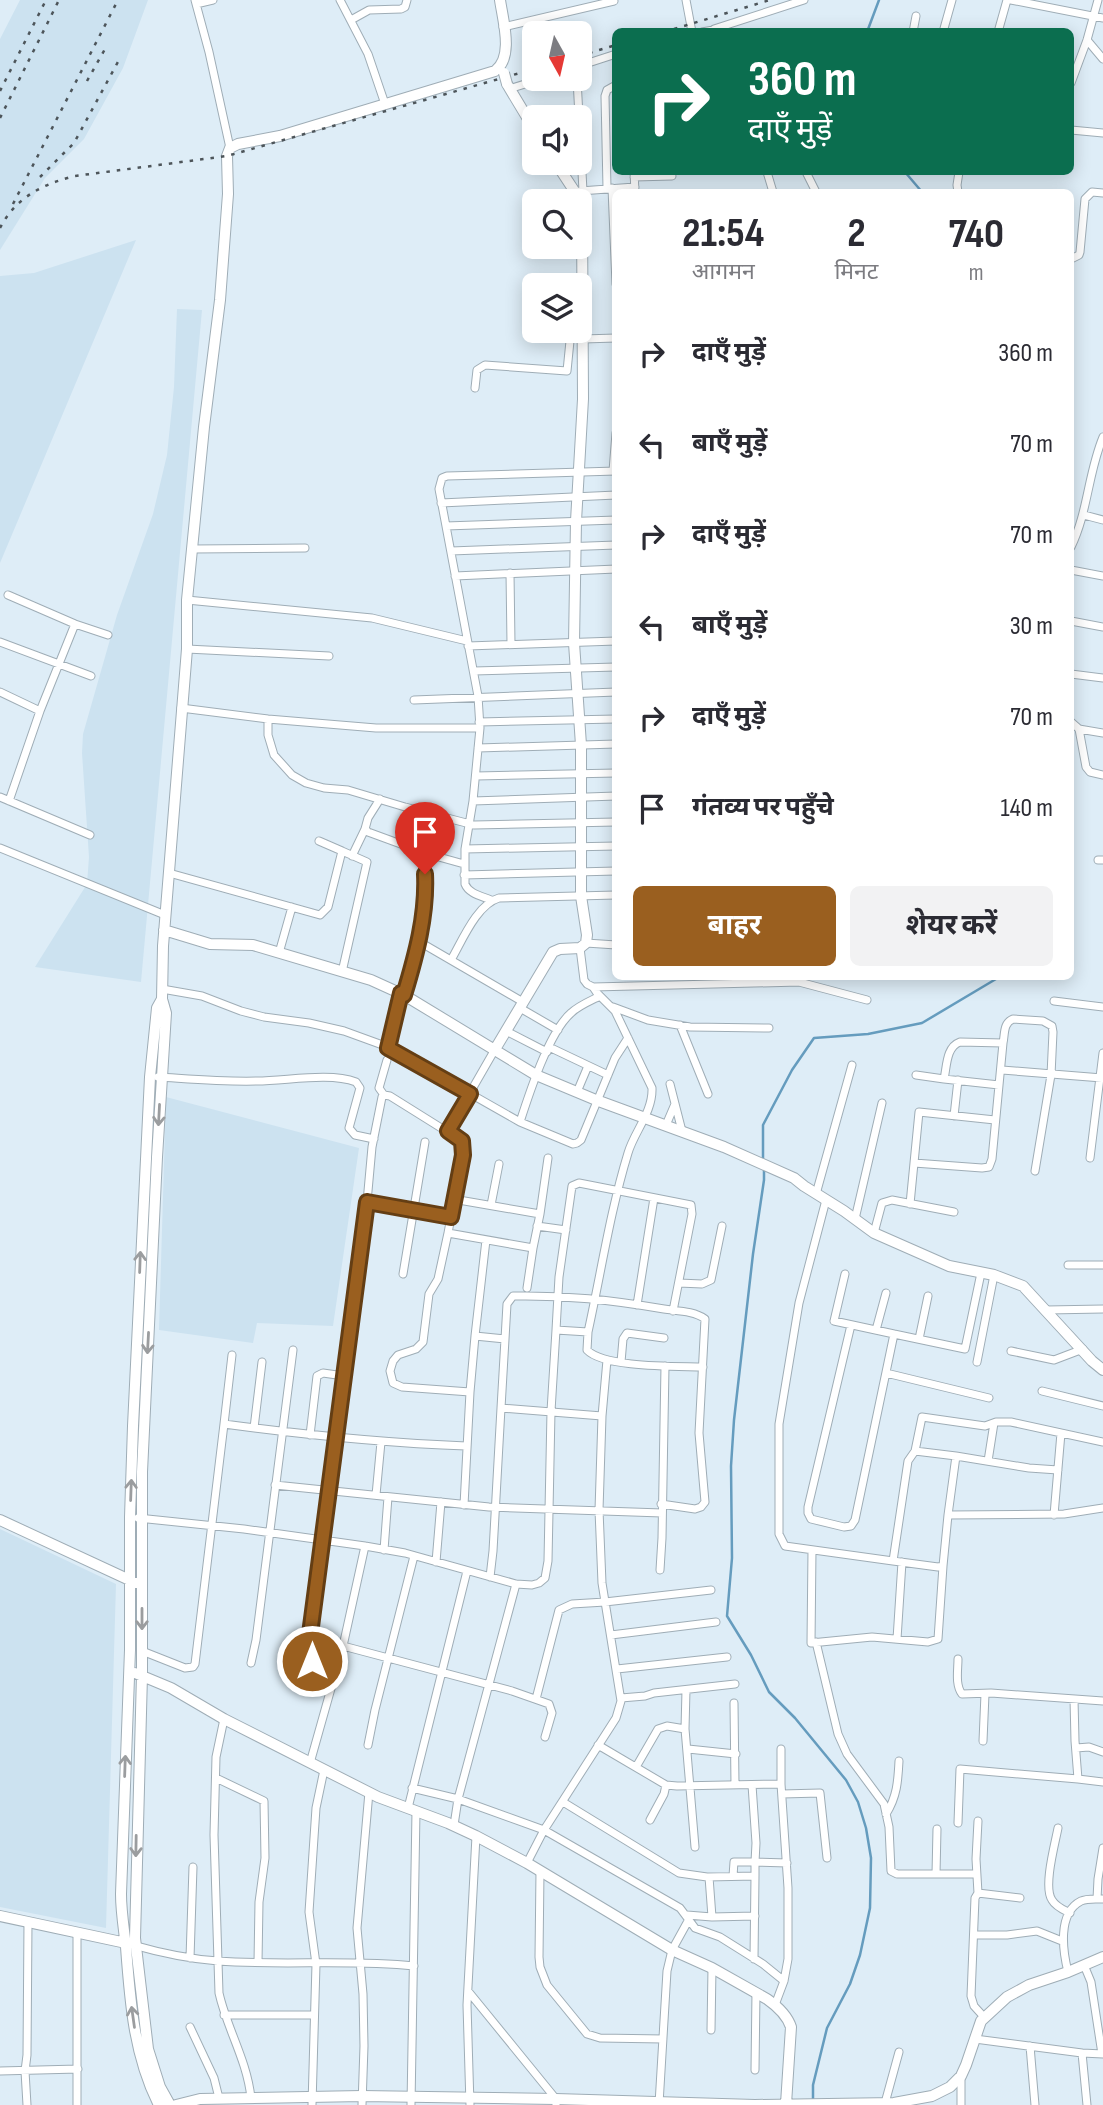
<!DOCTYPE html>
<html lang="hi">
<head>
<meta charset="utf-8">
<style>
	body { margin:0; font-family:"Sofia Sans Condensed","Noto Sans Devanagari",sans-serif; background:#f2f2f3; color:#2b2b33; height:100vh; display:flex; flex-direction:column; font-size:26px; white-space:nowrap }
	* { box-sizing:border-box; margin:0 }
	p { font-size:23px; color:#7c7c81 }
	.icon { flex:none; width:38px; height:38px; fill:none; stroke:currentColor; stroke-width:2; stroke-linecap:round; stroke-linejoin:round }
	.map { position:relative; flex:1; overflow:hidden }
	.drawer { position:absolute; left:612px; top:189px; width:462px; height:791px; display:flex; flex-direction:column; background:#fff; border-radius:10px; box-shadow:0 4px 18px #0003 }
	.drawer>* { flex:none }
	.guide { position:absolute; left:612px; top:28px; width:462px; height:147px; border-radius:10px; box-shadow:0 4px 18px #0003; background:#0b6e4f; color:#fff; overflow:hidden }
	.needle { width:46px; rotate:172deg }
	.fabs { position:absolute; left:522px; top:21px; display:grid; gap:14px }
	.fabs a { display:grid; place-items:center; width:70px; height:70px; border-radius:10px; background:#fff; box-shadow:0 4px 18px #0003; font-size:35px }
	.pin { position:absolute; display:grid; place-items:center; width:60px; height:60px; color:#fff; margin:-72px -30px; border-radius:50% 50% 50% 0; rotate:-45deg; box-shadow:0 0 7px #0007 }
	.pin .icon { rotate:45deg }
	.me { position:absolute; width:77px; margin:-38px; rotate:0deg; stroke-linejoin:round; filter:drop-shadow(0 0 5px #0008) }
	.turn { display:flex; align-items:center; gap:24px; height:147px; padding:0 21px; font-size:32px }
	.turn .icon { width:91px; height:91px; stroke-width:2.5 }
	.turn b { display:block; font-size:49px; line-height:60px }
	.eta { display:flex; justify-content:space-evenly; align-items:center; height:119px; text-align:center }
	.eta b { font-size:42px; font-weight:700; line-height:49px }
	.primary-button { display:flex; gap:14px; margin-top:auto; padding:14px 21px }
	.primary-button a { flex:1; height:80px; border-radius:10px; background:#9a5f1f; color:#fff; font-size:28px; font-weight:700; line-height:80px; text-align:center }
	.primary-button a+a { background:#f2f2f3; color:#2b2b33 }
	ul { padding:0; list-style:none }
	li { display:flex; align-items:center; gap:21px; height:91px; padding:0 21px }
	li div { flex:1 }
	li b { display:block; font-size:26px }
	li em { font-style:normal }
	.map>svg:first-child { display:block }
</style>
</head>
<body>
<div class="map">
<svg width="1103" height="2105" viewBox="0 0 1103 2105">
	<rect width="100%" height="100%" fill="#deedf7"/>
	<path fill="#cce2f0" d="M20 0H148L123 68 84 139 45 178 0 250V39Z
		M136 240 0 563V276L34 273Z
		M177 309 202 310 141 982 35 967 87 884 89 857 82 753 83 734 117 615 153 514 167 455 174 387Z
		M166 1097 359 1148 333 1326 257 1323 253 1343 159 1330Z
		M0 1529 116 1584 106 1928 0 1907Z"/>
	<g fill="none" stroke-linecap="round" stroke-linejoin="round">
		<path stroke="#659cbe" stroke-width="2.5" d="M867 32 879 0
			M905 172 922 192
			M763 1160V1125L792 1070 814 1038 868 1034 922 1023 1001 976
			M764 1170V1180L753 1254 734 1420 731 1466 732 1558 727 1616 751 1655 769 1692 795 1718 846 1780 858 1802 866 1828 871 1858 870 1908 860 1955 850 1984 827 2028 813 2085V2100"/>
		<g stroke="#9fadb6" stroke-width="9">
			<path id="street" d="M195 0 209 52 230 148
				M340 0 368 54 385 104
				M686 0 692 32
				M1011 0 1103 18
				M196 4 213 0
				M351 20 369 10 401 9 405 7 407 0
				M503 27 614 1
				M714 29 804 0
				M702 32 719 29
				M913 32 916 16
				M943 32 952 0
				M998 32 1007 0
				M1087 40 1103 59
				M579 66 616 54
				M577 79 583 191
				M1071 83 1087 40 1098 0
				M509 89 541 79
				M551 117 580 109
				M1071 130 1103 133
				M634 172 635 192
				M767 172 773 192
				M806 172 816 192
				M634 177 672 176
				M607 188 605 96 607 90 616 85
				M612 188 616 284
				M580 191 635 187
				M958 192 957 185 959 172
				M1071 259 1079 255 1080 252 1085 199 1092 192 1103 193
				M583 339 616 338
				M475 388 477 370 485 365 567 371 571 331
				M613 471 616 433
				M616 471 447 476 442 478 439 489 478 696 480 728 473 801 616 796
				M441 503 616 495
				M1084 515 1103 520
				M446 526 616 520
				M1071 547C1088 512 1088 473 1103 437
				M193 549 305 548
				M451 551 616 545
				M1071 570 1103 576
				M510 573 511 644
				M455 576 616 569
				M8 595 75 624 108 635
				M187 600 372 618 467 641
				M1071 621 1103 627
				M0 642 91 676
				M468 646 616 641
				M187 649 329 656
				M474 671 616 667
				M1071 674 1103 678
				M0 692 40 711 9 801
				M414 700 616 692
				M181 708 268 719 376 728H480
				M40 711 75 624
				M268 719V735L274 755 292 775 306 783 324 788 348 790 405 807 474 825 616 822
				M479 722 616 719
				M1071 722 1079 729 1103 733
				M1079 729 1086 767 1090 772 1103 775
				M478 748 616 744
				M476 776 616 773
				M0 797 90 835
				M380 799 368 818 365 829 368 832 428 854 464 864
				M473 801 465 849V884C469 894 482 896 491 900
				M0 848 165 915
				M465 849 616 846
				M342 851 367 862 342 972
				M352 856 365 829
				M1098 860H1103
				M169 873 320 915 328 907 342 851 319 841
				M464 875 616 871
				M418 941 523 1002
				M586 943 616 945
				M580 948 584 980 587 984 593 987 799 982 867 1000
				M279 953 292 907
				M451 960C462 941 477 904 499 898L616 895
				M593 987 597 993 615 1011 652 1088C653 1112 634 1132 628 1153 610 1212 601 1273 588 1332L587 1350C604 1368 677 1366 703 1367
				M162 989 202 996 241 1011 264 1017 309 1023 344 1031 388 1047 520 1122 573 1144 577 1143 581 1140 615 1058 628 1038
				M404 995C413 965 421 934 425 903 427 887 426 870 428 854
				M1054 1001 1103 1007
				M613 1007 648 1020 690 1027 769 1028
				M520 1008 558 1030
				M680 1025 708 1094
				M506 1031 547 1052
				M1003 1043C1005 1034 1003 1023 1013 1019L1043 1021 1052 1026 1053 1032 1051 1075 1035 1171
				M388 1047 401 993
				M549 1047 608 1075
				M1002 1070 1102 1078
				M916 1075 944 1079
				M158 1077C191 1079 224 1082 257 1081 287 1081 329 1072 356 1082L360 1088 349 1128 355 1135 374 1139
				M670 1084 682 1131
				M577 1092 588 1066
				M384 1095 379 1088 387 1060
				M954 1116 958 1080
				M995 1120 919 1112 914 1163 982 1168 989 1167 992 1159 1003 1043 960 1042C946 1047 947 1066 944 1079L999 1085
				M520 1122C529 1094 549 1032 571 1013 578 1006 590 1001 600 996
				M666 1125 675 1104
				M448 1131 494 1051
				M1090 1158 1103 1053
				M816 1194 852 1065
				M826 1200 799 1303 779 1424V1534L785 1546 893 1561 908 1461 915 1451 922 1417 985 1426 996 1422H1011L1103 1442
				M367 1202 451 1217 453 1199 540 1214 533 1248 448 1233 451 1217
				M910 1204 914 1163
				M491 1205 499 1164
				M540 1214 548 1158
				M855 1219 882 1103
				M537 1226 566 1230
				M448 1233 438 1279 429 1294 423 1342 416 1349 398 1355 393 1361 390 1371 393 1383 402 1387 470 1392 464 1505
				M874 1233 882 1203 892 1200 954 1212
				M486 1240 475 1336 505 1339 501 1408 602 1416
				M1068 1265H1103
				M403 1274 425 1142
				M845 1274 834 1321 894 1334 855 1520 851 1526 844 1527 811 1519 808 1513V1507L851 1325
				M679 1283 702 1284 711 1280 722 1226
				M527 1288 533 1248
				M637 1305 654 1198
				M1047 1310 1103 1309
				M556 1330 588 1332
				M876 1330 886 1293
				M894 1334 965 1349 981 1273
				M505 1339 507 1304 513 1296C566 1295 611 1300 664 1309 677 1311 694 1311 705 1319L699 1433 705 1502 701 1507 695 1509 661 1504
				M919 1339 928 1296
				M1011 1351 1054 1360 1083 1349
				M621 1362 623 1339 627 1333 664 1338
				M977 1362 994 1275
				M886 1373 989 1398
				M1042 1391 1103 1406
				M470 1392 475 1336
				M224 1424 232 1355
				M254 1428 262 1362
				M310 1435 317 1376 323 1373 344 1376
				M915 1451 956 1456 948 1515
				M956 1456 1029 1468 1058 1470
				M988 1461 994 1423
				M275 1485 489 1507 662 1513
				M376 1495 381 1442
				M1054 1515 1061 1433
				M138 1518 244 1529 365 1546 405 1553 516 1584 532 1585 539 1583 545 1578 548 1561 551 1411 556 1330 559 1277 572 1186 579 1183 691 1205 692 1214 673 1311
				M384 1550 388 1497
				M812 1550 811 1643 872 1637 928 1642 938 1639 943 1566
				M893 1561 938 1567 943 1566 948 1515 1064 1514 1103 1508
				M436 1562 441 1502
				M660 1570 662 1538 665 1366
				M490 1577 493 1551 501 1408
				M611 1635 716 1622
				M897 1639 902 1562
				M816 1642 838 1734 847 1754 884 1804 889 1827 891 1871 897 1874H936
				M343 1646 512 1691 549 1704 552 1713 545 1737
				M142 1651 185 1668 193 1667 195 1664 224 1424C306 1435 383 1443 466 1446
				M958 1659C958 1670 955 1685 962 1694L991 1693 1103 1701
				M251 1663 256 1640 293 1350
				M617 1669 727 1657
				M335 1671C307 1663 310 1662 310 1634L367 1202 372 1147 382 1097 384 1095 390 1096 462 1141 463 1155 453 1199
				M621 1698 645 1696 654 1693 735 1684
				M536 1699 559 1610 572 1604 605 1602 711 1590
				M734 1703 735 1785
				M224 1719 216 1757 214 1835 219 1993C227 2029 247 2060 251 2098
				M685 1729 686 1690
				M983 1741 985 1694
				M368 1745 375 1710 414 1556
				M598 1745 666 1785 677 1786 781 1784V1749
				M1076 1748 1089 1747 1103 1752
				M688 1749 736 1754
				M310 1763 343 1646 365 1546
				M636 1767 658 1729 667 1726 685 1729 695 1847
				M216 1778 264 1801 265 1858 259 1902 258 1962
				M1078 1779 1103 1782
				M412 1788 458 1799 544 1830 616 1718 621 1701 602 1583 599 1510 602 1416 607 1360
				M782 1794 820 1793 827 1858
				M563 1802 679 1873 707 1877 755 1876 754 1959
				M408 1808 467 1571
				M886 1814C897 1797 898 1781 899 1761
				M650 1820 664 1794 666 1785
				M958 1823 960 1769 1078 1779 1075 1741 1074 1699
				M454 1825 458 1799 516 1584
				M1058 1828C1055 1844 1043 1887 1052 1900 1056 1907 1064 1910 1070 1913
				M937 1829 936 1874H976
				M527 1863 544 1830 680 1908 695 1928 720 1937 763 1964 784 1981
				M540 1871 539 1957 540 1967 547 1985 587 2034 600 2038 663 2039
				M733 1876 734 1862H755L756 1843 752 1785
				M755 1876V1862L787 1863
				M709 1877 712 1917
				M978 1893 976 1859 978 1821
				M1097 1899 1098 1879 1103 1848
				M687 1915 712 1917 755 1916
				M77 1932V2105
				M975 1935H1007L1037 1931 1062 1941
				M133 1945C161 1953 189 1959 218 1961 283 1966 349 1959 414 1966
				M190 1958 193 1867
				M1084 1965 1091 1982 1102 2054
				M1068 1972C1063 1952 1057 1913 1081 1901 1087 1898 1096 1899 1103 1899
				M468 1991 556 2099V2105
				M775 2005 784 1981 788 1959V1888L781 1784
				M224 2015H314
				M984 2017 974 2006 971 1996 975 1898 978 1893 1020 1898
				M190 2027 214 2078 219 2098
				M711 2030 712 1968
				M975 2039 1082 2053 1087 2105
				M1030 2046 1035 2105
				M1082 2053 1103 2054
				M755 2070 756 1992
				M0 2071 78 2069
				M961 2076V2105
				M885 2103 899 2052
				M659 2104 667 1971 672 1950 688 1921
				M27 2105 25 2071 27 2055 28 1922
				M312 2105 316 1964 309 1912 316 1808 324 1770
				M362 2105 364 2046 363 1994 357 1928 369 1792
				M411 2105 416 1811
				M470 2105 467 2005 476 1836"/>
		</g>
		<g stroke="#9fadb6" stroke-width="12">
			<path id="secondary" d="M507 84 534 129
				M556 163 575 192 579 201
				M164 930 210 944 253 945 371 980 404 995 536 1075 596 1100 724 1147 794 1178 804 1186 844 1211 874 1233 949 1266 994 1275 1023 1286 1092 1361 1103 1370
				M494 1051 553 952 560 949 580 948 586 943 587 935 581 896V745L574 643 576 521 583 399 582 214 579 202
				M0 1520 136 1583
				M135 1673 171 1688 224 1719 378 1797 448 1823 476 1836 527 1863 672 1950 712 1968 767 1999C777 2006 787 2015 791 2027L786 2104
				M0 1916 126 1943
				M159 2105C134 2056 130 2002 126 1947 124 1929 121 1912 121 1894L130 1650V1517L133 1426 150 1077 157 1008 162 999
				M170 2105 160 2087 148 2049 135 1938 142 1675V1472L157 1157 166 1013 162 999 163 946 187 649V600L204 427 220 300 228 194 227 156 230 148 238 144 280 136 495 71C514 57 503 21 500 0
				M176 2105 200 2099 362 2096 556 2099 755 2105 894 2103 932 2096 950 2087 961 2076 966 2065 981 2021 1007 1997 1029 1985 1068 1972 1103 1957"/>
		</g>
		<use href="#street" stroke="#fff" stroke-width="7"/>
		<use href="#secondary" stroke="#fff" stroke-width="10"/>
		<path stroke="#4d555a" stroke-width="2.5" stroke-dasharray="3.5 7" stroke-linecap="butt" d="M664 32 770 0
			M579 56 616 45
			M87 81 105 49
			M0 91 46 0
			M0 118 59 0
			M40 177 74 143 119 60
			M13 204 118 0
			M0 228C16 197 43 184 75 176L227 156 534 69"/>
		<g stroke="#9fadb6" stroke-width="12" stroke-linecap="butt">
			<path id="secondary-bridge" d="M504 73 507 84"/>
		</g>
		<use href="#secondary-bridge" stroke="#fff" stroke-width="10"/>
	</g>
	<defs><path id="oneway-shaft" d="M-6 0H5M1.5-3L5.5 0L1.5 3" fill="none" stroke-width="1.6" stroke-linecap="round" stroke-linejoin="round" transform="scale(1.75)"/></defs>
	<g stroke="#9b9d9f">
		<use href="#oneway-shaft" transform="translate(159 1115) rotate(93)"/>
		<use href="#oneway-shaft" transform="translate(140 1262) rotate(-88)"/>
		<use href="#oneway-shaft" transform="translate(148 1343) rotate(93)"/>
		<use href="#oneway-shaft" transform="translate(131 1490) rotate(-88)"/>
		<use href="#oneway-shaft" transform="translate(142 1619) rotate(90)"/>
		<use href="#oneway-shaft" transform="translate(125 1766) rotate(-88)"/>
		<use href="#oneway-shaft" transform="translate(136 1846) rotate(91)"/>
		<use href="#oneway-shaft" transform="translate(133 2017) rotate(-98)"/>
	</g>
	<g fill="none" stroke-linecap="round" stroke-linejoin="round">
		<g stroke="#643e14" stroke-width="18">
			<path id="route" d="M312 1661 310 1634 367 1202 451 1217 463 1155 462 1141 448 1131 470 1094 388 1048 401 993 404 995C416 955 427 915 425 874"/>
		</g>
		<use href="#route" stroke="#9a5f1f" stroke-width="12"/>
	</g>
</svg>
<div class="fabs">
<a><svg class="needle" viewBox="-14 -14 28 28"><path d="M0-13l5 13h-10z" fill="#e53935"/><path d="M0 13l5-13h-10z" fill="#7c7c81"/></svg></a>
<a><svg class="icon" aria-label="sound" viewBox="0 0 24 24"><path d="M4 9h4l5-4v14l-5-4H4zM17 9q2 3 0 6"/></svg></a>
<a><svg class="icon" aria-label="search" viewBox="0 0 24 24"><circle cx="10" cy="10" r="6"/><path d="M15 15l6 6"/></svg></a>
<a><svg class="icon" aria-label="layers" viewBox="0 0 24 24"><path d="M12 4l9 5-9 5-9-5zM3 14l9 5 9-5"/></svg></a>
</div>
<div class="pin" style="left:425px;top:874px;background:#d93025"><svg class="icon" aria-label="arrive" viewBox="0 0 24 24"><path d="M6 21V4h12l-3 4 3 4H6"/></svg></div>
<svg class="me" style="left:312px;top:1661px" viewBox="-20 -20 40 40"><circle r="17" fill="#9a5f1f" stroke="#fff" stroke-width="3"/><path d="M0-11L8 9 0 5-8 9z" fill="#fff"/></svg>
<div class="guide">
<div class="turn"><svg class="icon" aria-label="right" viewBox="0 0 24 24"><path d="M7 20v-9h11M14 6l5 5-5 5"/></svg><div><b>360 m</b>दाएँ मुड़ें</div></div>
</div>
<section class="drawer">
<div class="eta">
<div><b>21:54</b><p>आगमन</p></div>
<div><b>2</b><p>मिनट</p></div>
<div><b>740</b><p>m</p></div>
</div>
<ul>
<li><svg class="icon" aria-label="right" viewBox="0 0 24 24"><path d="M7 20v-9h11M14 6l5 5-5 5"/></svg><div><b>दाएँ मुड़ें</b></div><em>360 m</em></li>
<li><svg class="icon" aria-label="left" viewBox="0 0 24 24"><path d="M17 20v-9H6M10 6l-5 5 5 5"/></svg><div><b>बाएँ मुड़ें</b></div><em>70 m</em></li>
<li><svg class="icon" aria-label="right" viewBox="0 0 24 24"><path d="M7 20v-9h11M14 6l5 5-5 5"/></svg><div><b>दाएँ मुड़ें</b></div><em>70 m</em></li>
<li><svg class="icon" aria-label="left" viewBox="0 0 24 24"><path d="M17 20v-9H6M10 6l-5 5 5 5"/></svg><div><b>बाएँ मुड़ें</b></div><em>30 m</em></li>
<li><svg class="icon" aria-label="right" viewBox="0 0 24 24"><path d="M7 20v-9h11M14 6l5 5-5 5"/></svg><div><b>दाएँ मुड़ें</b></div><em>70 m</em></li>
<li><svg class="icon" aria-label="arrive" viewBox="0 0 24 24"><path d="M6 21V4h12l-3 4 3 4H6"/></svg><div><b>गंतव्य पर पहुँचे</b></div><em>140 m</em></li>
</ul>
<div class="primary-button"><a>बाहर</a><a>शेयर करें</a></div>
</section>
</div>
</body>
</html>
